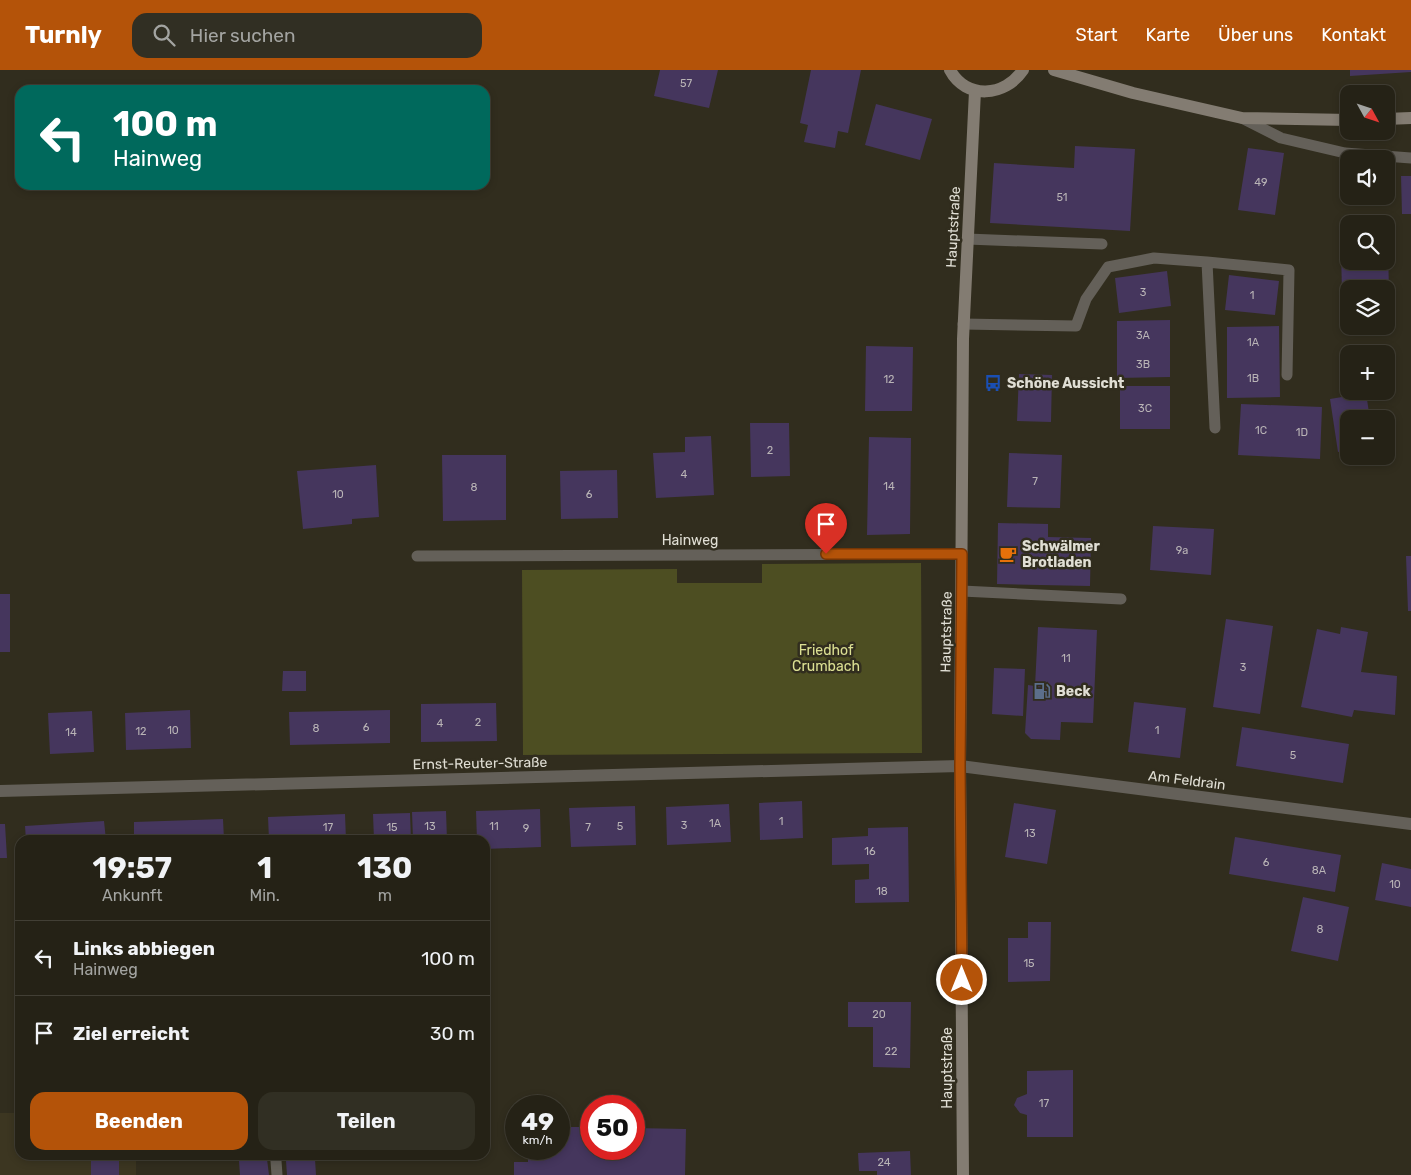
<!DOCTYPE html>
<html lang="de">
<head>
<meta charset="utf-8">
<style>
	body { margin:0; font-family:Rubik,sans-serif; background:#312f23; color:#f1f3f6; height:100vh; display:flex; flex-direction:column; font-size:19px; white-space:nowrap }
	* { box-sizing:border-box; margin:0 }
	p { font-size:16px; color:#a3a4a1 }
	.icon { flex:none; width:28px; height:28px; fill:none; stroke:currentColor; stroke-width:2; stroke-linecap:round; stroke-linejoin:round }
	.map { position:relative; flex:1; overflow:hidden }
	.side { position:absolute; left:15px; top:765px; width:475px; height:325px; display:flex; flex-direction:column; background:#252216; border-radius:15px; box-shadow:0 2px 8px #0003,0 0 0 1px #423f35 }
	.side>* { flex:none }
	.guide { position:absolute; left:15px; top:15px; width:475px; height:105px; border-radius:15px; box-shadow:0 2px 8px #0003,0 0 0 1px #423f35; background:#00695c; color:#fff; overflow:hidden }
	.needle { width:32px; rotate:130deg }
	.controls { position:absolute; left:1340px; top:15px; display:grid; gap:10px }
	.controls a { display:grid; place-items:center; width:55px; height:55px; border-radius:10px; background:#252216; box-shadow:0 2px 8px #0003,0 0 0 1px #423f35; font-size:25px }
	.speed { position:absolute; left:505px; top:1025px; display:flex; gap:10px; font-size:25px; font-weight:700; text-align:center }
	.speed>* { display:grid; place-content:center; width:65px; height:65px; border-radius:50%; background:#252216; box-shadow:0 2px 8px #0003,0 0 0 1px #423f35; line-height:1 }
	.speed small { font-size:12px; font-weight:400 }
	.speed .limit { border:8px solid #d22; background:#fff; color:#111 }
	.pin { position:absolute; display:grid; place-items:center; width:42px; height:42px; color:#fff; margin:-51px -21px; border-radius:50% 50% 50% 0; rotate:-45deg; box-shadow:0 0 5px #0007 }
	.pin .icon { rotate:45deg }
	.me { position:absolute; width:55px; margin:-28px; rotate:0deg; stroke-linejoin:round; filter:drop-shadow(0 0 4px #0008) }
	.turn { display:flex; align-items:center; gap:18px; height:105px; padding:0 15px; font-size:22px }
	.turn .icon { width:65px; height:65px; stroke-width:2.5 }
	.turn b { display:block; font-size:35px; line-height:42px }
	.eta { display:flex; justify-content:space-evenly; align-items:center; height:85px; text-align:center }
	.eta b { font-size:30px; font-weight:700; line-height:35px }
	.cta { display:flex; gap:10px; margin-top:auto; padding:10px 15px }
	.cta a { flex:1; height:58px; border-radius:15px; background:#b45309; color:#fff; font-size:20px; font-weight:700; line-height:58px; text-align:center }
	.cta a+a { background:#312f23; color:#f1f3f6 }
	ul { padding:0; list-style:none }
	li { display:flex; align-items:center; gap:15px; height:75px; padding:0 15px; border-top:1px solid #423f35 }
	li div { flex:1 }
	li b { display:block; font-size:19px }
	li em { font-style:normal }
	header { display:flex; align-items:center; gap:30px; box-sizing:border-box; height:70px; padding:0 25px; background:#b45309; color:#fff }
	header strong { font-size:24px }
	nav { display:flex; gap:28px; margin-inline-start:auto; font-size:18px }
	.search { width:350px; height:45px; background:#312f23; display:flex; align-items:center; gap:12px; box-sizing:border-box; padding:0 18px; border-radius:15px; color:#a3a4a1; font-size:19px }
	.map>svg:first-child { display:block }
</style>
</head>
<body>
<header>
<strong>Turnly</strong>
<div class="search"><svg class="icon" aria-label="search" viewBox="0 0 24 24"><circle cx="10" cy="10" r="6"/><path d="M15 15l6 6"/></svg>Hier suchen</div>
<nav><a>Start</a><a>Karte</a><a>Über uns</a><a>Kontakt</a></nav>
</header>
<div class="map">
<svg width="1411" height="1105" viewBox="0 0 1411 1105">
	<rect width="100%" height="100%" fill="#312d1e"/>
	<path fill="#3c3621" d="M0 1043H20V1085H136V1105H0Z"/>
	<path fill="#4d4e22" d="M921 493 922 683 523 685 522 500 677 499V513H762V494Z"/>
	<path fill="#45365d" d="M660 0H718L709 38 654 26Z
		M811 0H861L848 63 838 61 835 78 804 72 808 55 800 53Z
		M1350 0H1411V2L1350 6Z
		M876 34 932 49 920 90 865 75Z
		M1075 76 1135 79 1130 161 990 153 994 93 1074 98Z
		M1248 78 1284 83 1275 145 1238 140Z
		M1401 106H1411V144H1402Z
		M1386 180H1388L1389 221 1386 219H1349V222H1342L1341 181H1349V191H1386Z
		M1167 201 1171 236 1119 243 1115 208Z
		M1229 205 1279 211 1275 245 1225 240Z
		M1170 250V307L1117 308V251Z
		M1279 256 1280 327 1227 328V257Z
		M866 276 913 277 912 341H865Z
		M1019 304 1052 305 1051 352 1017 351Z
		M1120 316H1170V359H1120Z
		M1366 323 1370 349H1349V380L1338 382 1330 329Z
		M1241 334 1322 337 1320 389 1238 385Z
		M750 353H789L790 406 751 407Z
		M711 366 714 425 656 428 653 383 685 382V367Z
		M869 367 911 368 910 464 867 465Z
		M1009 383 1062 385 1060 438 1007 437Z
		M442 385H506V450L443 451Z
		M376 395 379 447 352 449V454L303 459 297 401Z
		M617 400 618 448 561 449 560 401Z
		M998 453 1048 454V467L1091 468 1090 516 997 514Z
		M1153 456 1214 459 1211 505 1150 500Z
		M1406 486H1411V541H1408Z
		M0 524H10V582H0Z
		M1226 549 1273 556 1260 644 1213 637Z
		M1038 557 1097 560 1093 653 1061 652 1060 670 1031 669 1025 663 1028 615 1035 616Z
		M1341 557 1368 562 1361 602 1397 606 1395 645 1354 640 1352 647 1301 637 1317 559 1340 564Z
		M994 598 1025 599 1023 646 992 644Z
		M283 601H306V621H282Z
		M1134 632 1186 638 1180 688 1128 682Z
		M496 633 497 671 421 672V634Z
		M190 640 191 678 126 680 125 643Z
		M390 640V673L290 675 289 642Z
		M92 641 94 682 50 684 48 643Z
		M1242 657 1349 674 1343 713 1236 696Z
		M802 731 803 768 760 770 759 733Z
		M1014 733 1056 740 1047 794 1005 787Z
		M729 734 731 772 667 775 666 737Z
		M635 736 636 775 571 777 569 738Z
		M540 739 541 777 485 779V770H477L476 741Z
		M446 741 447 770H413L412 742Z
		M410 743 411 770H374L373 744Z
		M345 744 346 770H269L268 747Z
		M223 749 224 770H134V752Z
		M104 751 106 770H26L25 756Z
		M0 754H5L7 788H0Z
		M908 757 909 832 855 833V810L869 809V794L832 795V768L868 766V758Z
		M1235 767 1341 785 1335 822 1229 804Z
		M1382 793 1411 799V837L1375 830Z
		M1303 827 1349 837 1338 891 1291 881Z
		M1028 852H1051L1050 911 1008 912V868H1028Z
		M848 932H911L910 998 873 997V957H848Z
		M1073 1000V1067H1027V1045L1020 1043 1014 1035 1017 1028 1027 1024V1001Z
		M559 1057H591V1079H634V1058L686 1059 685 1105H514V1092H528V1079H559Z
		M910 1081 911 1105H877V1101H859L858 1083Z
		M91 1085H119V1105H91Z
		M267 1089 269 1105H240L239 1091Z
		M315 1089 316 1105H287L286 1091Z"/>
	<g fill="none" stroke-linecap="round" stroke-linejoin="round">
		<path stroke="#646059" stroke-width="11" d="M1242 48 1281 68 1345 83 1411 88
			M967 169 1102 174
			M1207 192 1289 200 1287 305
			M963 254 1076 256 1086 229 1108 197 1154 188 1207 192 1215 358
			M417 486 962 484
			M962 521 1121 529
			M276 1091 277 1105"/>
		<path stroke="#646059" stroke-width="12" d="M0 721 960 696 1411 754"/>
		<path stroke="#837c72" stroke-width="12" d="M950 0C966 30 1005 27 1023 0
			M1054 0 1133 23 1242 48 1349 50
			M1386 49 1411 48
			M963 1105 960 696 963 269 975 21"/>
	</g>
	<g fill="none" stroke-linecap="round" stroke-linejoin="round">
		<g stroke="#753606" stroke-width="12">
			<path id="route" d="M826 484H962L960 696 962 910"/>
		</g>
		<use href="#route" stroke="#b45309" stroke-width="9"/>
	</g>
	<defs>
		<g id="bus-bare" transform="scale(1.35)"><path d="M-5-6H5V4H4V6H2V4H-2V6H-4V4H-5ZM-3.5-4V0h7V-4ZM-3.5 1.2v1.5H-2V1.2ZM2 1.2v1.5H3.5V1.2Z" fill="#1a4fb4" stroke="#312d1e" stroke-width="2.5" paint-order="stroke"/></g>
		<g id="cafe-bare" transform="scale(1.35)"><path d="M-5.5-4.5H6V0H3Q3 3.5 0 3.5H-2.5Q-5.5 3.5-5.5 0ZM3-3.2v2h1.7v-2ZM-6 4.5H4V6H-6Z" fill="#e8710a" stroke="#312d1e" stroke-width="2.5" paint-order="stroke"/></g>
		<g id="fuel-bare" transform="scale(1.35)"><path d="M-5.5-6h7V0h2V4h1.3V-2.5L3-4.5l.8-.8L6-3V5H2.5V1h-1V6h-7ZM-4.2-4.7v3.2H.2V-4.7Z" fill="#5c6f8a" stroke="#312d1e" stroke-width="2.5" paint-order="stroke"/></g>
	</defs>
	<g fill-rule="evenodd">
		<use href="#bus-bare" x="993" y="313"/>
		<use href="#cafe-bare" x="1008" y="484"/>
		<use href="#fuel-bare" x="1042" y="621"/>
	</g>
	<g text-anchor="middle" stroke-width="5" stroke-linejoin="round" paint-order="stroke">
		<g font-size="11" fill="#b9b4b6">
			<text x="686" y="17">57</text>
			<text x="1261" y="116">49</text>
			<text x="1062" y="131">51</text>
			<text x="1143" y="226">3</text>
			<text x="1252" y="229">1</text>
			<text x="1143" y="269">3A</text>
			<text x="1253" y="276">1A</text>
			<text x="1143" y="298">3B</text>
			<text x="1253" y="312">1B</text>
			<text x="889" y="313">12</text>
			<text x="1145" y="342">3C</text>
			<text x="1261" y="364">1C</text>
			<text x="1302" y="366">1D</text>
			<text x="770" y="384">2</text>
			<text x="684" y="408">4</text>
			<text x="1035" y="415">7</text>
			<text x="889" y="420">14</text>
			<text x="474" y="421">8</text>
			<text x="338" y="428">10</text>
			<text x="589" y="428">6</text>
			<text x="1182" y="484">9a</text>
			<text x="1066" y="592">11</text>
			<text x="1243" y="601">3</text>
			<text x="478" y="656">2</text>
			<text x="440" y="657">4</text>
			<text x="366" y="661">6</text>
			<text x="316" y="662">8</text>
			<text x="173" y="664">10</text>
			<text x="1157" y="664">1</text>
			<text x="141" y="665">12</text>
			<text x="71" y="666">14</text>
			<text x="1293" y="689">5</text>
			<text x="781" y="755">1</text>
			<text x="715" y="757">1A</text>
			<text x="684" y="759">3</text>
			<text x="430" y="760">13</text>
			<text x="494" y="760">11</text>
			<text x="620" y="760">5</text>
			<text x="328" y="761">17</text>
			<text x="392" y="761">15</text>
			<text x="588" y="761">7</text>
			<text x="526" y="762">9</text>
			<text x="1030" y="767">13</text>
			<text x="870" y="785">16</text>
			<text x="1266" y="796">6</text>
			<text x="1319" y="804">8A</text>
			<text x="1395" y="818">10</text>
			<text x="882" y="825">18</text>
			<text x="1320" y="863">8</text>
			<text x="1029" y="897">15</text>
			<text x="879" y="948">20</text>
			<text x="891" y="985">22</text>
			<text x="1044" y="1037">17</text>
			<text x="884" y="1096">24</text>
		</g>
		<g font-size="14" fill="#e0ded4" stroke="#312d1e">
			<text transform="translate(953 157) rotate(-87)" y="5">Hauptstraße</text>
			<text x="690" y="475">Hainweg</text>
			<text transform="translate(946 562) rotate(-89)" y="5">Hauptstraße</text>
			<text transform="translate(480 693) rotate(-1)" y="5">Ernst-Reuter-Straße</text>
			<text transform="translate(1187 710) rotate(7)" y="5">Am Feldrain</text>
			<text transform="translate(947 998) rotate(-90)" y="5">Hauptstraße</text>
		</g>
		<g font-size="14" font-weight="bold" fill="#e0ded4" stroke="#312d1e" text-anchor="start">
			<text x="1007" y="318">Schöne Aussicht</text>
			<text x="1022" y="481">Schwälmer<tspan x="1022" dy="16">Brotladen</tspan></text>
			<text x="1056" y="626">Beck</text>
		</g>
		<g font-size="14" fill="#dce093" stroke="#312d1e">
			<text x="826" y="585">Friedhof<tspan x="826" dy="16">Crumbach</tspan></text>
		</g>
	</g>
</svg>
<div class="controls">
<a><svg class="needle" viewBox="-14 -14 28 28"><path d="M0-13l5 13h-10z" fill="#e53935"/><path d="M0 13l5-13h-10z" fill="#a3a4a1"/></svg></a>
<a><svg class="icon" aria-label="sound" viewBox="0 0 24 24"><path d="M4 9h4l5-4v14l-5-4H4zM17 9q2 3 0 6"/></svg></a>
<a><svg class="icon" aria-label="search" viewBox="0 0 24 24"><circle cx="10" cy="10" r="6"/><path d="M15 15l6 6"/></svg></a>
<a><svg class="icon" aria-label="layers" viewBox="0 0 24 24"><path d="M12 4l9 5-9 5-9-5zM3 14l9 5 9-5"/></svg></a>
<a>+</a>
<a>−</a>
</div>
<div class="speed"><div>49<small>km/h</small></div><div class="limit">50</div></div>
<div class="pin" style="left:826px;top:484px;background:#d93025"><svg class="icon" aria-label="arrive" viewBox="0 0 24 24"><path d="M6 21V4h12l-3 4 3 4H6"/></svg></div>
<svg class="me" style="left:962px;top:910px" viewBox="-20 -20 40 40"><circle r="17" fill="#b45309" stroke="#fff" stroke-width="3"/><path d="M0-11L8 9 0 5-8 9z" fill="#fff"/></svg>
<div class="guide">
<div class="turn"><svg class="icon" aria-label="left" viewBox="0 0 24 24"><path d="M17 20v-9H6M10 6l-5 5 5 5"/></svg><div><b>100 m</b>Hainweg</div></div>
</div>
<section class="side">
<div class="eta">
<div><b>19:57</b><p>Ankunft</p></div>
<div><b>1</b><p>Min.</p></div>
<div><b>130</b><p>m</p></div>
</div>
<ul>
<li><svg class="icon" aria-label="left" viewBox="0 0 24 24"><path d="M17 20v-9H6M10 6l-5 5 5 5"/></svg><div><b>Links abbiegen</b><p>Hainweg</p></div><em>100 m</em></li>
<li><svg class="icon" aria-label="arrive" viewBox="0 0 24 24"><path d="M6 21V4h12l-3 4 3 4H6"/></svg><div><b>Ziel erreicht</b></div><em>30 m</em></li>
</ul>
<div class="cta"><a>Beenden</a><a>Teilen</a></div>
</section>
</div>
</body>
</html>
